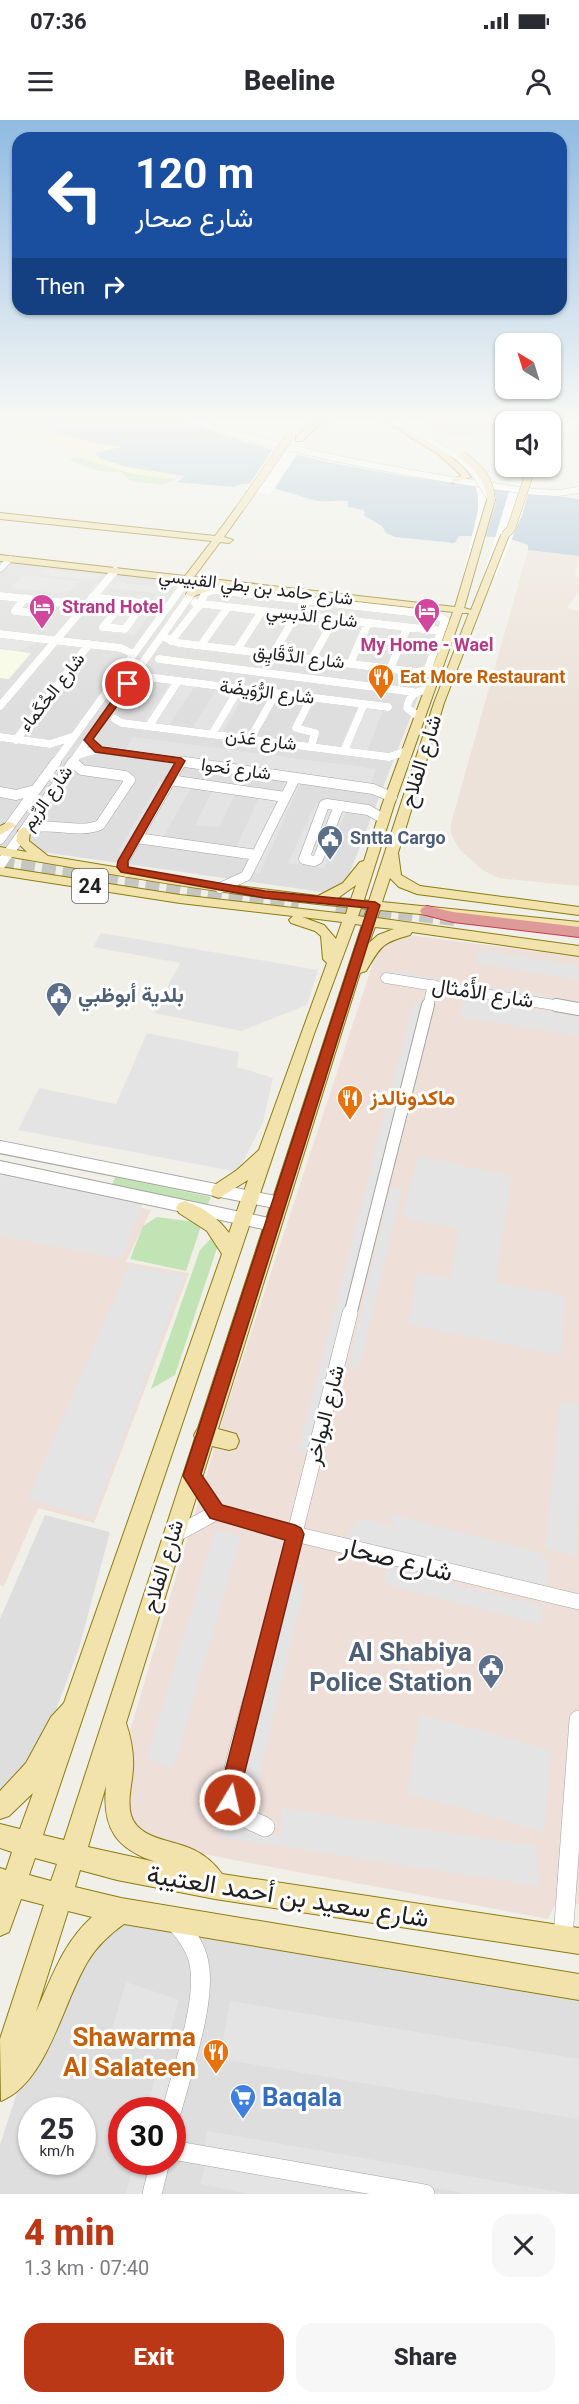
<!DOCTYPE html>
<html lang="en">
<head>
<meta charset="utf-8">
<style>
	body { margin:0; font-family:Roboto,Vazirmatn,sans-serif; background:#f7f7f7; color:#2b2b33; height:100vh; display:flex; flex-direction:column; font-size:22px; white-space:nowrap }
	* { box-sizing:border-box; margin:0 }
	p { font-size:20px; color:#7c7c81 }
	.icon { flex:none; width:33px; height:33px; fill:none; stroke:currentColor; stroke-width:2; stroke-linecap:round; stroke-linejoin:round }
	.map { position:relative; height:2074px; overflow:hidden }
	.side { display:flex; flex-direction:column; background:#fff; flex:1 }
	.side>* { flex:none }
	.hud { position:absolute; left:12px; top:12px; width:555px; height:183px; border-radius:18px; box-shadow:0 2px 4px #0004; background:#1a4fa0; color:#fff; overflow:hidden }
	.needle { width:39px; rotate:322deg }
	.tools { position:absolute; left:495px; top:213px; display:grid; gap:12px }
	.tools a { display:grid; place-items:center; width:66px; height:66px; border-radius:12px; background:#fff; box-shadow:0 2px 4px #0004; font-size:30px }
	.speed { position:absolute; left:18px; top:1977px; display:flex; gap:12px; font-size:30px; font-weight:700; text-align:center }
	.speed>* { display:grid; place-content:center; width:78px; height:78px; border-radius:50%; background:#fff; box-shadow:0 2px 4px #0004; line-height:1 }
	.speed small { font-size:15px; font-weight:400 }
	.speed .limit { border:9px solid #d22; background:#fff; color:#111 }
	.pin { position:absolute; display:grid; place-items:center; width:51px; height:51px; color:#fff; margin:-26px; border:3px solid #fff; border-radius:50%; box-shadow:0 2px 6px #0007 }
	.me { position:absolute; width:66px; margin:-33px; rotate:9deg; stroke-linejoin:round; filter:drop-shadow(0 0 4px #0008) }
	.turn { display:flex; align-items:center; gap:21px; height:126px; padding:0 24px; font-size:27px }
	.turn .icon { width:78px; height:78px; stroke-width:2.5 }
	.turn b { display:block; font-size:42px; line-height:51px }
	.then { display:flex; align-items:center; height:57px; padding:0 24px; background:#0003; gap:12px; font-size:22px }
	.round { display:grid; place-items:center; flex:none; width:63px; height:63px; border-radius:18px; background:#f7f7f7 }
	.head { display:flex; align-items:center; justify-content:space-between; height:102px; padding:0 24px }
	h1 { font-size:36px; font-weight:800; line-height:45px; color:#bb3816 }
	.button { display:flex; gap:12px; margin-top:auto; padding:12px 24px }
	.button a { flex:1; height:69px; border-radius:18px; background:#bb3816; color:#fff; font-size:24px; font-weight:800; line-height:69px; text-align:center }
	.button a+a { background:#f7f7f7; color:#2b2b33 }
	.status { display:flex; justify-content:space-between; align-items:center; height:42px; padding:0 30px; background:#fff; direction:ltr }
	.status svg { height:16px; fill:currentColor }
	header { display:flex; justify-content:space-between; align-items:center; height:78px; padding:0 24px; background:#fff; font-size:27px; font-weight:800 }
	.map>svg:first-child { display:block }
</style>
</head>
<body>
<div class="status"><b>07:36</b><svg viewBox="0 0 49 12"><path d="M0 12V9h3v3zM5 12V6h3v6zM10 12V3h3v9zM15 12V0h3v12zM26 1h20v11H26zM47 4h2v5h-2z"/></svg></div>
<header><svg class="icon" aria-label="menu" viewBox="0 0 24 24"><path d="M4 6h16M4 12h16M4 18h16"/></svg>Beeline<svg class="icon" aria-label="person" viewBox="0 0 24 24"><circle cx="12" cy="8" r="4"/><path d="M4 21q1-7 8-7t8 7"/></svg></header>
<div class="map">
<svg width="579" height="2074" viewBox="0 0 579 2074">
	<rect width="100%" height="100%" fill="#f0efe8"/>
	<path fill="#dedede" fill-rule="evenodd" d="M0 442 392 485 436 491 448 496 449 498 345 765 329 773 0 726Z
		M45 1395 110 1412 79 1528 46 1617 0 1678V1499Z
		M113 1801 579 1879V2074H0V2025L21 1960 38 1883 61 1852ZM32 1990H82V2042H32ZM122 1990H172V2042H122Z"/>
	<path fill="#eedfd9" d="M408 815 579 837V1784L557 1780 548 1799 181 1730 145 1719 126 1693 124 1631 227 1286 377 831 385 822Z
		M0 1056 151 1090 126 1142 189 1153 94 1403 38 1388 4 1466 0 1465Z"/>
	<path fill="#e8dbe3" d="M412 297H496L505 304V307L456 318Z"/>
	<path fill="#f7fce5" d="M184 297H305L295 303 275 324Z
		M0 529 31 533 9 559 0 558Z"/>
	<path fill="#ece2d9" d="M528 430 579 436 575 456 579 457V471L567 488 579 491V766L499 758 484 751 460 730 452 716 450 707Z"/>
	<path fill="#c2e4b4" d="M76 337 86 338 129 353 176 359 163 365 138 362 129 360 121 352 98 351 69 340Z
		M115 1057 211 1077 206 1088 112 1065Z
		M157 1097 202 1103 186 1151 130 1139 143 1106Z
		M214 1115 217 1128 175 1255 151 1269 200 1130Z"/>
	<path fill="#f7f7be" d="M0 305 43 308 91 322 127 327 95 333 140 350 173 353 167 359 129 353 75 336 77 332 34 316 0 313Z"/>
	<path fill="#e4e4e4" d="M44 449 101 455 95 461 37 454Z
		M24 455 80 461 71 470 58 473 11 468Z
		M97 462 114 464 116 462 161 467 157 473 109 468 103 474 89 473Z
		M106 476 163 483 156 493 147 497 134 516 97 511 117 484 101 482Z
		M0 510 50 516 20 531 0 528Z
		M171 562 195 566 169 605 144 601Z
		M217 568 246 572 223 612 193 607Z
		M358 587 383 591 367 631 339 628Z
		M133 617 376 649 368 671 124 632Z
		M185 657 281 672 285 662 300 664 260 753 244 751 253 731 235 729 260 676 236 672 219 707 195 705 214 668 181 663Z
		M159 662 191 668 162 719 143 716 135 734 118 731Z
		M316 683 347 689 324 748 288 743Z
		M101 813 318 850 307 885 241 911 154 893 180 843 93 827Z
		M479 829 579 846V860L476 843Z
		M394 851 579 881V887L392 856Z
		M464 878 579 897V916L460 897Z
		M414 881 423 883 309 1334 298 1331Z
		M147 913 239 932 237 947 273 958 263 1002 238 1052 18 1010 39 968 116 984Z
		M418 1036 512 1056 495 1162 565 1176 561 1235 408 1204 418 1153 450 1159 459 1109 402 1097Z
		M0 1055 143 1084 121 1139 0 1116Z
		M391 1067 402 1069 359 1248 348 1245Z
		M129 1145 184 1156 93 1398 28 1379Z
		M560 1281 579 1285 577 1436 546 1428Z
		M389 1394 542 1433 549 1447 546 1469 346 1417 360 1398 396 1408Z
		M215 1410 241 1416 173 1649 147 1638Z
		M387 1448 543 1486 540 1504 384 1464Z
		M293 1462 305 1464 258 1661 244 1658Z
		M420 1594 551 1630 544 1712 407 1673Z
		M282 1688 536 1726 539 1766 219 1717 222 1708 281 1716Z
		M126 1862 179 1880 165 1930 111 1913Z
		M230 1881 579 1939V1999L220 1939Z
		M158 1947 172 1950 162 1990H147Z
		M207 2011 570 2074H469L204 2028Z
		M134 2042H150L142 2074H126Z
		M205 2044 362 2074H249L201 2064Z"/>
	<path fill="#adc6d8" d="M0 297H166L266 328 331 343 408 357 579 379V436L528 430V425C508 416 481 416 459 416L455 423 395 417 386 413 382 406 363 395 365 393 364 390 348 387V381C338 380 329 382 320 381 298 378 251 355 234 367L177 362 185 356 127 347 101 339 94 333 122 327 91 322 43 308 0 305Z"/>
	<path fill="#fff" d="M283 315 306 321 270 375 246 369Z
		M473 360 493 362 496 382 475 453 464 451 478 390V375Z
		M512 362 531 365 522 395 496 456 484 454Z"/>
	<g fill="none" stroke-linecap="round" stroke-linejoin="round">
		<path stroke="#c6c6c0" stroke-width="14" stroke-dasharray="14 7" stroke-linecap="butt" d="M0 744 298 789
			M336 786 455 799"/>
		<g stroke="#a4a4a4" stroke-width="7">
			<path id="minor-far5" d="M178 297C295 334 415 356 536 372L558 373 579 370
				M385 297 458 337
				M518 297 524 302
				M572 297 579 303
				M0 449 10 439"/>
		</g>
		<g stroke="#a4a4a4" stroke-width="8">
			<path id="minor-far4" d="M0 476 86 485
				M92 477 142 483 143 484 125 509 103 507 124 481
				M25 478 15 491 35 493 47 480
				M195 483 441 511
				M0 514 121 528 133 534
				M166 518 179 523 417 552 434 549
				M171 521 201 483 205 473 214 470 436 495 445 500 427 551
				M201 525 228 487
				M237 530 262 491
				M273 534 296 495
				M159 539 413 572
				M312 539 334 499
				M350 544 368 503
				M390 549 407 508
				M147 557 388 587
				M311 578 296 608 315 613 311 627
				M0 586 115 451
				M419 597 407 588C409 574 417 571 430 569
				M115 599 122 603 389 637 407 631
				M149 606 178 561
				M212 614 239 569
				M0 617 50 624 72 617
				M250 619 276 573
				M16 620 89 524
				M344 631 364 584
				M78 635 99 629 196 643
				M55 643 188 459
				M72 643 201 460
				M180 643 181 641"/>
		</g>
		<g stroke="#a4a4a4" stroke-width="11">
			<path id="minor-far3" d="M185 642 373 669 392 677
				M170 660 285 677
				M0 672 16 675 35 670
				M339 686 318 739 314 741 304 739 324 685 327 684 368 690 384 699
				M25 710C50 700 76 715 100 705L130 660 125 656 82 650 73 642
				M137 718 257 735
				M0 719 56 642
				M0 745 73 642
				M127 752 122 747 123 742 181 642
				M220 768 246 756 295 658
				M386 858 566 887
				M428 887 433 865"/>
		</g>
		<g stroke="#a4a4a4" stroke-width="14">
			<path id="minor-far2" d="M556 885 579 889
				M0 1027 280 1083
				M0 1047 273 1105
				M350 1195 428 885"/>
		</g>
		<g stroke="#a4a4a4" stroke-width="16">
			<path id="minor-far1" d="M192 1356 217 1392 295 1414 579 1482
				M173 1416 217 1392
				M252 1584 350 1193"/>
		</g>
		<g stroke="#a4a4a4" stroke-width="20">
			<path id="minor" d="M252 1582C247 1604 223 1669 234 1687 240 1697 255 1702 265 1707
				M563 1818 579 1600
				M172 1990C182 1951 207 1881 199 1843 196 1827 187 1815 176 1803
				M172 2030 425 2074
				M152 2074 160 2042"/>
		</g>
		<g stroke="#8c7d11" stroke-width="2">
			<path id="major" d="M326 297H335L316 308 302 321H296V317L310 304Z
				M378 297H386C414 317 450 328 471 357L452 363V359L462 356 438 334Z
				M505 297H513L519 302H511Z
				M559 297H567L550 310V304Z
				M491 378 495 380 464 488 471 490 501 415 505 412 509 415 444 583 398 733 401 755 420 766 579 787V795L417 774 399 767 390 758 382 782 579 802V810L380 790 377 798 579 826V836L412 812 410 815C381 823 381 826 366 851L360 853 218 1309 236 1314 239 1321 236 1328 229 1330 212 1326 126 1603C131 1618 134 1633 133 1649 132 1664 127 1680 131 1695 138 1720 175 1720 194 1730 206 1736 215 1744 222 1754L579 1808V1834L215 1779 117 1760 80 1750 75 1767 121 1778 579 1854V1880L124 1804C110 1814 97 1826 88 1841 63 1881 48 1962 1 1981L0 1919 44 1785 21 1779 9 1812 0 1816V1748L6 1750 12 1732 0 1728V1704L20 1709 33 1673 9 1696 0 1699V1671L26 1643 51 1597 64 1583 222 1134 207 1111 179 1093 176 1088 179 1083 185 1081C203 1087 218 1098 229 1113L248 1060 219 1078 213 1076 211 1071 213 1066 237 1050 259 1030 327 843 323 839 321 816 315 811 291 803 289 800 293 796 180 783 0 755V747L180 775 346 794 348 787C231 776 116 755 0 735V727L27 732 16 721 18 711 24 707 30 711 29 721 48 736 199 761 318 776 343 763 360 742 364 741 382 685 453 492 222 466 191 477 186 474 188 472 207 464 0 441V435L185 456 212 421 0 399V393L215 416 238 385 241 384 245 387 224 417 233 420 229 423 220 422 194 457 455 487 487 380ZM462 493H469L434 583 369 781 364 780 394 685ZM356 765 351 779 338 778ZM361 788 367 789 364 797 358 796ZM302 797 342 802 336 819 324 805ZM355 804 362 805 198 1308 194 1315 195 1318 64 1720 43 1715 314 914ZM375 807 394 809 378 815 369 823ZM106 1666C102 1708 116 1729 156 1742L88 1727ZM35 1738 57 1744 51 1761 29 1755ZM68 1791 92 1797C63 1823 52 1857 36 1892Z
				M9 702 13 703 15 706 0 715V706Z"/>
		</g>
		<g stroke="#c93a4e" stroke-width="2">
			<path id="highway" d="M427 786 453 792 579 807V817L453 802 422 794 420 791 422 788Z"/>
		</g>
		<use href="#minor-far5" stroke="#fff" stroke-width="6"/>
		<use href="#minor-far4" stroke="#fff" stroke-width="8"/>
		<use href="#minor-far3" stroke="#fff" stroke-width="10"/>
		<use href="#minor-far2" stroke="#fff" stroke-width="12"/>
		<use href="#minor-far1" stroke="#fff" stroke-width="15"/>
		<use href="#minor" stroke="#fff" stroke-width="19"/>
		<use href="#major" fill="#f2e2ab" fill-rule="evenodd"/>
		<use href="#highway" fill="#de9a99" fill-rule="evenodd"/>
		<g stroke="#a4a4a4" stroke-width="7" stroke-linecap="butt">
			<path id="minor-bridge" d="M458 337 475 354 491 380"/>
		</g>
		<g stroke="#8c7d11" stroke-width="9" stroke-linecap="butt">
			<path id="major-bridge" d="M462 335C478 347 490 359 491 380
				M241 387 290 316
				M505 415 511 409 532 346"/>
		</g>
		<use href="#minor-bridge" stroke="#fff" stroke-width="6"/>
		<use href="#major-bridge" stroke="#f2e2ab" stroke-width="8"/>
	</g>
	<linearGradient id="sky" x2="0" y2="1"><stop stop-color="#90bbe2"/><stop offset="0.51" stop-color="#f8f8f5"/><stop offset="1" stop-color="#f8f8f5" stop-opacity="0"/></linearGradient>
	<rect width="579" height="587" fill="url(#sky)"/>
	<path fill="#bb3816" stroke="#7a240e" stroke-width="1.5" d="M128 561 133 564 93 619 102 627 181 638 185 641 128 741V747L265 771 375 782 380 785 201 1354 222 1385 295 1405 301 1408 304 1414 242 1663 237 1687 230 1690 223 1687 220 1680 222 1663 285 1420 210 1398 183 1356 368 788 265 778 121 752 117 747 118 741 175 643 95 632 84 620 125 562Z"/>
	<defs>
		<g id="hotel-pin" transform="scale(1.35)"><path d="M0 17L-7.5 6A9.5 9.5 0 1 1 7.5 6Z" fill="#d1479c" stroke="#fff"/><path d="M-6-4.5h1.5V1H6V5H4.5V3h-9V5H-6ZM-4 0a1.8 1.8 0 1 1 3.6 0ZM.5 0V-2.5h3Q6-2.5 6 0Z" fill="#fff"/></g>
		<g id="restaurant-pin" transform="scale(1.35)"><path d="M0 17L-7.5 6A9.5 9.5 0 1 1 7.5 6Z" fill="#e8710a" stroke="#fff"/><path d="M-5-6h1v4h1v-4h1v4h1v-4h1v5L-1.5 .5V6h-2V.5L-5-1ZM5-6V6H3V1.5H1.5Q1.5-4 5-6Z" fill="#fff"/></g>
		<g id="civic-pin" transform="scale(1.35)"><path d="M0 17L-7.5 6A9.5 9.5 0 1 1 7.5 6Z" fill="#5c6f8a" stroke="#fff"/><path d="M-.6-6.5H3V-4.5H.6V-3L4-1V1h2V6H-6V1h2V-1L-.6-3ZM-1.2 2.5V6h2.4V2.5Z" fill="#fff"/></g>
		<g id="supermarket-pin" transform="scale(1.35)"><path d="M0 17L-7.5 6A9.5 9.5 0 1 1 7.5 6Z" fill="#3f7fe0" stroke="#fff"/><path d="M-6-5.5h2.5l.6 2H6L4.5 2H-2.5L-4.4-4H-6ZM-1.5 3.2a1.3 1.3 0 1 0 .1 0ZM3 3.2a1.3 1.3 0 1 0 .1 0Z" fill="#fff"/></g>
	</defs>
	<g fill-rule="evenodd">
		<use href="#hotel-pin" x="42" y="487"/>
		<use href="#hotel-pin" x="427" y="491"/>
		<use href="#restaurant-pin" x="381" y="557"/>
		<use href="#civic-pin" x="330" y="718"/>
		<use href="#civic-pin" x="59" y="875"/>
		<use href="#restaurant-pin" x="350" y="978"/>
		<use href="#civic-pin" x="491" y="1547"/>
		<use href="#restaurant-pin" x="216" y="1932"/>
		<use href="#supermarket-pin" x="243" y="1977"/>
	</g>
	<g text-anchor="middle" stroke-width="6" stroke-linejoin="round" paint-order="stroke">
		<g font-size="18" fill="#202020" stroke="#fff">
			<text transform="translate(256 467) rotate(7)" y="6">شارع حامد بن بطي القبيسي</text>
			<text transform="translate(312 496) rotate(7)" y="6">شارع الدِّبسِي</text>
			<text transform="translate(299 537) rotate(7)" y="6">شارع الدَّقَايِق</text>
			<text transform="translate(52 572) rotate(-52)" y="6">شارع الحُكَماء</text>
			<text transform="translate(267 572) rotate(7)" y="6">شارع الرُّوَيضَة</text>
			<text transform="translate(261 620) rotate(7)" y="6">شارع عَدَن</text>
			<text transform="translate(236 649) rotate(8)" y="6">شارع نَحوا</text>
			<text transform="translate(47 678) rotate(-55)" y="6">شارع الرِّيم</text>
		</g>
		<g font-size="18" font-weight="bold" fill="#b23c85" stroke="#fff" text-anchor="start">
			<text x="62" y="493">Strand Hotel</text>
			<text x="427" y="531" text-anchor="middle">My Home - Wael</text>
		</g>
		<g font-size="18" font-weight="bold" fill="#c56008" stroke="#fff" text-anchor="start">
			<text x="400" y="563">Eat More Restaurant</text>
		</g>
		<g font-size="18" font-weight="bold" fill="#4e5e75" stroke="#fff" text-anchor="start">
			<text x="350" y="724">Sntta Cargo</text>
		</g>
		<rect fill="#fff" stroke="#636363" stroke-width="1.5" x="72" y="749" width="36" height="34" rx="4.5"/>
		<g font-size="20" font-weight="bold" fill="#202020">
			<text x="90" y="773">24</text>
		</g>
		<g font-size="21" fill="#202020" stroke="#fff">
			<text transform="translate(421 641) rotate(-73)" y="7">شارع الفلاح</text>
			<text transform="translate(483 873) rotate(9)" y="7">شارع الأَمْثال</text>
			<text transform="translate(325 1295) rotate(-76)" y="7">شارع البواخر</text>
			<text transform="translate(163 1446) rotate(-73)" y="7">شارع الفلاح</text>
		</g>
		<g font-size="21" font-weight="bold" fill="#4e5e75" stroke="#fff" text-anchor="start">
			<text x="78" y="882">بلدية أبوظبي</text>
		</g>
		<g font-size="21" font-weight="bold" fill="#c56008" stroke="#fff" text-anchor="start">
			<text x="370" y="985">ماكدونالدز</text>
		</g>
		<g font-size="26" fill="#202020" stroke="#fff">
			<text transform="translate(397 1439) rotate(14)" y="9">شارع صحار</text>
			<text transform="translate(288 1776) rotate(9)" y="9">شارع سعيد بن أحمد العتيبة</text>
		</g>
		<g font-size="26" font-weight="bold" fill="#4e5e75" stroke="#fff" text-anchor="end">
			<text x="472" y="1541">Al Shabiya<tspan x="472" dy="30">Police Station</tspan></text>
		</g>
		<g font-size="26" font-weight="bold" fill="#c56008" stroke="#fff" text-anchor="end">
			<text x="196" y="1926">Shawarma<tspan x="196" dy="30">Al Salateen</tspan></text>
		</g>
		<g font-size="26" font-weight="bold" fill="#366cbe" stroke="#fff" text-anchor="start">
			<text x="262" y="1986">Baqala</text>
		</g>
	</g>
</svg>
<div class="tools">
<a><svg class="needle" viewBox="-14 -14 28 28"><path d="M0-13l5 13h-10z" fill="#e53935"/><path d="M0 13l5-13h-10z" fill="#7c7c81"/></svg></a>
<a><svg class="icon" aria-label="sound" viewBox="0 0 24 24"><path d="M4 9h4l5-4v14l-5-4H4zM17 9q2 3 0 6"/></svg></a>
</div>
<div class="speed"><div>25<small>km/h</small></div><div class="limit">30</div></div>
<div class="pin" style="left:128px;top:564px;background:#d93025"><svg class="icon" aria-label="arrive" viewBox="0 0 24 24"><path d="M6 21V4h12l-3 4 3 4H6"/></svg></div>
<svg class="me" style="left:230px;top:1680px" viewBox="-20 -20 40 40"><circle r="17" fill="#bb3816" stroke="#fff" stroke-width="3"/><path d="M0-11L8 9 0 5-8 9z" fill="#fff"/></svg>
<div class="hud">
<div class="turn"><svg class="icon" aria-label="left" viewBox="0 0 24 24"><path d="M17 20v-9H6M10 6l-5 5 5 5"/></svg><div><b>120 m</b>شارع صحار</div></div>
<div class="then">Then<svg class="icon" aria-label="right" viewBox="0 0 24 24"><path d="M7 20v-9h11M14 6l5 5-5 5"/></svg></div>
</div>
</div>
<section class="side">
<div class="head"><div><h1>4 min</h1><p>1.3 km · 07:40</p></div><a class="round"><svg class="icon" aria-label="close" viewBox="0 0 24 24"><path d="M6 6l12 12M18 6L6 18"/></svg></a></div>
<div class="button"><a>Exit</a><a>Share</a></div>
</section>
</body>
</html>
